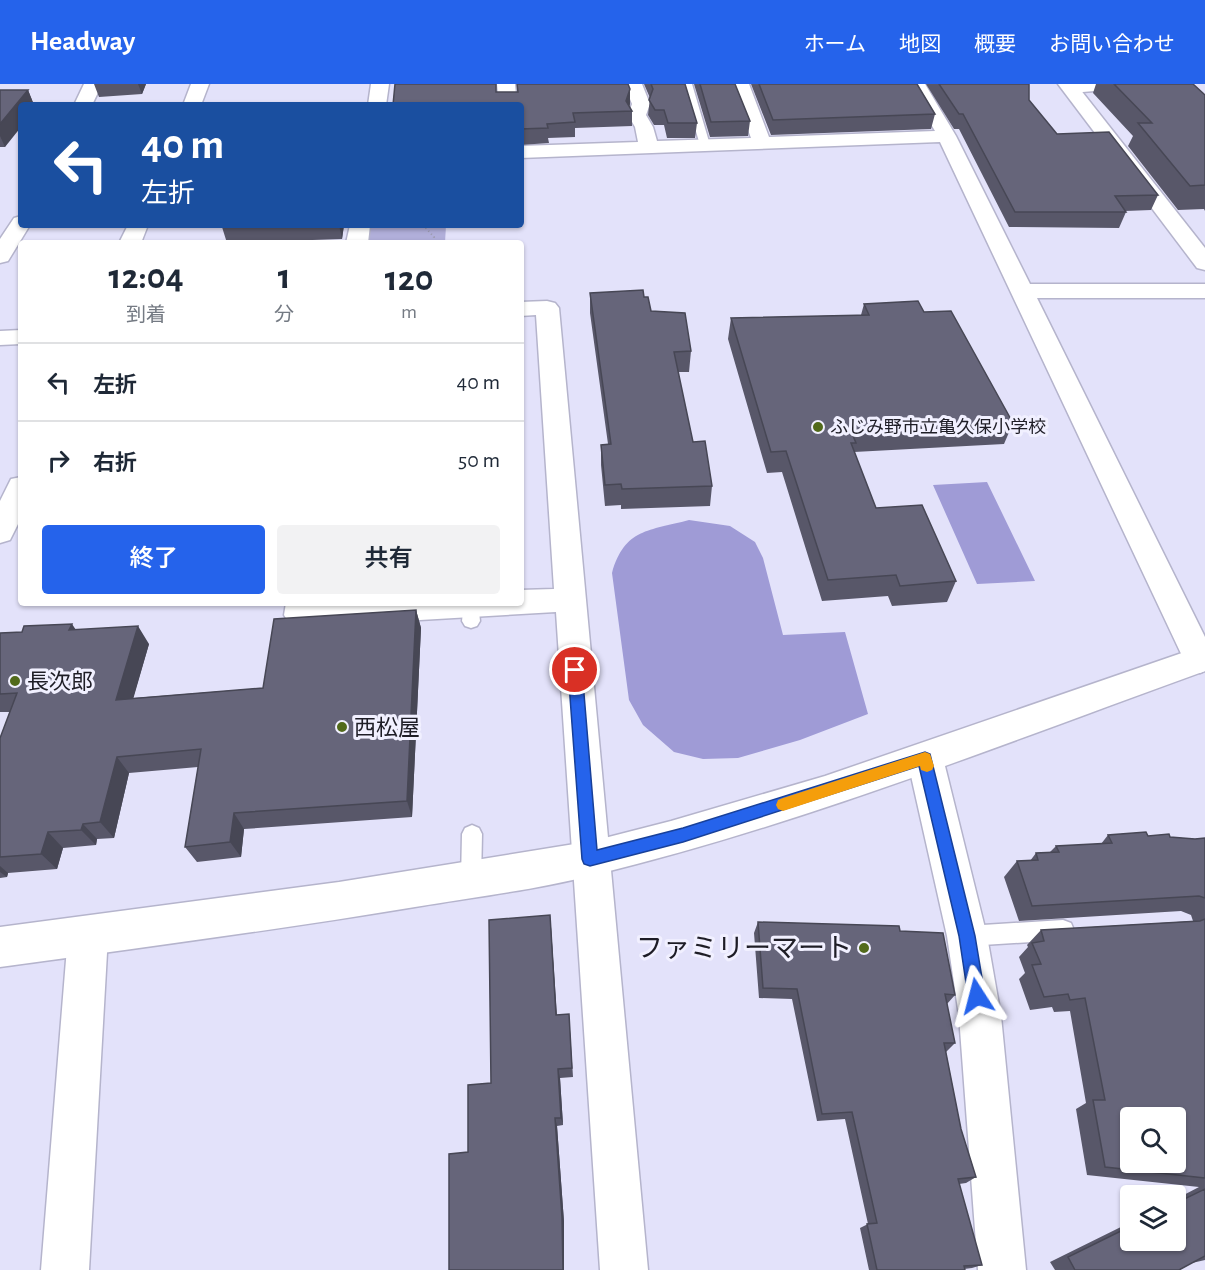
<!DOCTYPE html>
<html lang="ja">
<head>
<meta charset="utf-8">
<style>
	body { margin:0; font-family:"Alegreya Sans","Noto Sans JP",sans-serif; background:#f2f2f3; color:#1f2937; height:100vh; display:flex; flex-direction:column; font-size:22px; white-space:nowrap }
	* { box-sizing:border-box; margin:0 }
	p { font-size:20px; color:#747a83 }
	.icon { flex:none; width:33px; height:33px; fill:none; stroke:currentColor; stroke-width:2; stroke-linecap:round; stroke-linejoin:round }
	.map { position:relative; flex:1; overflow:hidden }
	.panel { position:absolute; left:18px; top:156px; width:506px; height:366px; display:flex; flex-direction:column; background:#fff; border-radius:6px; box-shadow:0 2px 4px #0004 }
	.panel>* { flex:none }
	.guide { position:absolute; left:18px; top:18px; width:506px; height:126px; border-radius:6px; box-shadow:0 2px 4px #0004; background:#1a4fa0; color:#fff; overflow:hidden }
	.fabs { position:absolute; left:1120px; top:1023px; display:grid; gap:12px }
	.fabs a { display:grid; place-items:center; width:66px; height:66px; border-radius:6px; background:#fff; box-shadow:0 2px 4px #0004; font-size:30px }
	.pin { position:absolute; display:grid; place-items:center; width:51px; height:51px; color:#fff; margin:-26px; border:3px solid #fff; border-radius:50%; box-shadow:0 2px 6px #0007 }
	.me { position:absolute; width:66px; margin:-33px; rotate:351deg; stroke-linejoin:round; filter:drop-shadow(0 0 4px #0008) }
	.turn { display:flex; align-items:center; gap:21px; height:126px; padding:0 24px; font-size:27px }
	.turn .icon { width:78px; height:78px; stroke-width:2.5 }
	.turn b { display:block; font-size:42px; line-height:51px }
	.eta { display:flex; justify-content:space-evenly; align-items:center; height:102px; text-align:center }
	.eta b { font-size:36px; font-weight:600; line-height:42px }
	.primary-button { display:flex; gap:12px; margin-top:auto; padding:12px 24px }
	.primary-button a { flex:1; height:69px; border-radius:6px; background:#2563eb; color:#fff; font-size:24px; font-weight:600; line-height:69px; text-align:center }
	.primary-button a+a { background:#f2f2f3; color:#1f2937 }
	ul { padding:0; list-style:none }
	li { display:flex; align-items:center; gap:18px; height:78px; padding:0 24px; border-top:2px solid #e0e1e3 }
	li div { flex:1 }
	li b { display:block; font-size:22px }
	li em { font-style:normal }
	header { display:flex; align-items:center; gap:36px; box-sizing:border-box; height:84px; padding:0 30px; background:#2563eb; color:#fff }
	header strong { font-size:28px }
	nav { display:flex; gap:33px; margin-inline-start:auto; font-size:21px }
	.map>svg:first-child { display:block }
</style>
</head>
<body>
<header>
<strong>Headway</strong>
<nav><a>ホーム</a><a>地図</a><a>概要</a><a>お問い合わせ</a></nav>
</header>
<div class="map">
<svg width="1205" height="1186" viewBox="0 0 1205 1186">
	<rect width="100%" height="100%" fill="#e3e2fa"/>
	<path fill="#b1afda" d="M371 141H446L445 159H368Z"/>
	<path fill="#9f9bd6" d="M987 398 1035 497 977 500 933 401Z
		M689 436 730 442 755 458 763 474 783 551 845 548 868 630 800 656 738 674 703 675 674 668 643 641 629 616 612 489C625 444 649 447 689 436Z"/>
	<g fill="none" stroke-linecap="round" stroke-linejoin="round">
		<g stroke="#b5b4cc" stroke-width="3">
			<path id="service" d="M682 0H692L710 61 709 63 700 61Z
				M464 519H478L480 537 477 542 471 544 465 542 462 537Z
				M472 741 479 744 482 750 481 796 478 803 471 806 464 803 461 796 462 750 465 744Z
				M1063 836 1071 839 1074 846 1071 853 1063 856 967 862 959 859 956 852 959 845 967 842Z"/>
		</g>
		<g stroke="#b5b4cc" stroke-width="3">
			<path id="minor" d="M84 0H102L92 21H74Z
				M371 0H389L386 21H368Z
				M497 0H515L517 21H499Z
				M624 0H642L650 20 646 31 653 43 657 57 751 54 731 0H749L769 53 935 47 907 0H925L956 52 1030 200H1205V214H1037L1205 553V587L1200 589 1188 585 1184 576 940 58 520 74V62L638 58 635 43 628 31 632 20Z
				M1065 0H1127L1124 4 1118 5 1071 9 1065 8 1062 4Z
				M21 132V141H30L8 177 0 179V155L14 134Z
				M350 141H370L368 159H346Z
				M547 217 555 219 559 224 648 1186H600L556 528 300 543 289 539 284 531 286 519H520V506L554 505 536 231 520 232V218Z
				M21 246V260L0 261V247Z
				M925 659 937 663 943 674 987 852 1001 932 1026 1186H978L959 932 947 852 907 674 913 663Z
				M88 832 102 837 108 851 89 1186H41L68 851 74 837Z"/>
		</g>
		<g stroke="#b5b4cc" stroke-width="3">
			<path id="tertiary" d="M191 0H209L201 21H183Z
				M128 141H148L141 159H119Z
				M21 393V434L10 456 0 459V417L11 395Z
				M1205 561V587C1003 660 803 740 594 791 535 806 475 813 415 823 277 846 139 864 0 883V843L339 798 593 757 671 737 825 692Z"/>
		</g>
		<g stroke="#b5b4cc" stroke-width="3">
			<path id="secondary" d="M1058 0H1076L1205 164V186L1197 184Z"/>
		</g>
		<path stroke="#9c9bae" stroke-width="2" stroke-dasharray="1 3" stroke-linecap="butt" d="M423 141 434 153 431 159"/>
		<use href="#service" fill="#fff" fill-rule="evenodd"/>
		<use href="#minor" fill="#fff" fill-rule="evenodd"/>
		<use href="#tertiary" fill="#fff" fill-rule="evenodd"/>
		<use href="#secondary" fill="#fff" fill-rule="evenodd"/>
	</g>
	<path fill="#585769" d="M94 0H146L142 10 99 13Z
		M644 0H685L697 39 695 54H667L664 41H654L648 31 650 14Z
		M694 0H735L750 37 748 52 710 53Z
		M751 0H917L935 30 931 45 771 51Z
		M926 0H1029V16L1057 50 1158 111 1151 126 1125 127 1126 128 1119 144 1009 143 959 45H954Z
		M1096 0H1193L1205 11V127L1204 125 1178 126 1128 62 1133 52 1093 9Z
		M0 6H28L34 21H21L5 63H0Z
		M496 8 630 20 629 22 632 27V42L575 44V53L548 54 549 59 520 61V21Z
		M222 141H344L342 155 228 159H227L222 143Z
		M590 209 644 213 651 227 691 267 689 288H678L693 358 712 402 710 422 621 425V421L605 422 601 381V361L608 360 590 229Z
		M864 220 924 228 1013 339 1004 360 854 368 876 424 956 497 947 518 892 522 888 512 822 517 782 388 767 389 728 255 731 234 861 231Z
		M416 526 421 544 412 733 244 745 241 773 197 778 185 763 198 683 129 689 114 754 97 755 96 761 63 764 57 785 8 789 7 793 0 794V654L10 628H0V549L75 546 149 560 133 614 263 604Z
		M1108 751 1170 753 1195 755 1205 754V1176L1192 1179 1179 1186H1055L1050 1178 1131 1138V1156H1176V1115L1199 1103 1087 1091 1076 1025 1086 1019 1070 927 1054 928 1052 923 1030 926 1019 895 1025 889 1019 873 1028 863 1027 861 1041 846 1193 837 1191 831 1181 827 1019 837 1004 793 1017 777H1030L1036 769 1050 768 1056 762 1101 760Z
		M758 838 900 847 955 911 947 920 955 959 946 968 961 1045 976 1093 966 1099 959 1100 982 1181 972 1184 964 1185V1186H869L860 1144 868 1140 845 1035 817 1037 792 915 759 914 754 849Z
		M551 843 557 931 569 930 573 993 560 994 563 1041 557 1042 564 1138V1186H449L468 1068 491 999Z"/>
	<path fill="#474755" d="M138 0H146L142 10Z
		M630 5V20L628 27 626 17Z
		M28 6 34 21H21V43L5 63 0 52V40Z
		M339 141H344L342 155Z
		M416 526 421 544 412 733 407 717Z
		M72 540 84 558 69 546Z
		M138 542 149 560 128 633 116 616Z
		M117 673 129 689 114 754 100 738Z
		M234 729 244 745 241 773 230 758Z
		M83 740 97 755 96 761 81 746Z
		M48 748 63 764 57 785 41 770Z
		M0 782 8 789 7 793 0 788Z
		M550 831 551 843 557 941 556 931Z
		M558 985 560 994 563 1041 561 1034Z
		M555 1034 557 1042 564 1138V1186H563Z"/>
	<path fill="#66657a" stroke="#474755" stroke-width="1.5" fill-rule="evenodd" d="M395 0H496V8H518L517 0H628L630 5 626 17 632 27 573 29 575 38 547 40 548 44 520 45V21H393Z
		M651 0H685L697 39H668L664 26H655L649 16 653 5Z
		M700 0H735L750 37 711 38Z
		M759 0H917L935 30 773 36Z
		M939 0H1029V16L1057 50 1109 48 1158 111 1115 112 1126 128H1015L963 30H959Z
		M1114 0H1193L1205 11V101L1190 102 1138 39H1152Z
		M0 6H28L0 40Z
		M222 141H284L222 143Z
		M643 206 644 213H648L651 227 685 229 691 267 674 268 693 358 705 357 712 402 622 405 621 400 605 401 601 361 611 360 590 209Z
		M918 217 924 228 951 227 1013 339 851 347 856 359H851L876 424 922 421 956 497 900 502 896 491 828 496 786 367 771 368 731 234 869 231 864 220Z
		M416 526 407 717 234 729 230 758 185 763 201 665 117 673 100 738 83 740 81 746 48 748 41 770 0 773V654L17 609 0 610V549L22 548 24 542 72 540 69 546 138 542 116 616 263 604 274 535Z
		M1146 748 1148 752 1169 750 1170 753 1195 755 1205 754V814L1199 812 1032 822 1017 777 1038 776 1036 769 1059 768 1056 762 1112 759 1108 751Z
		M550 831 556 931 569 930 572 984 558 985 561 1034H555L562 1133 563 1186H449V1070L468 1068V1001L491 999 489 836Z
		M1205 835V1094L1105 1083 1093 1016H1105L1085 914 1070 916 1068 910 1044 913 1032 881 1041 880 1032 859 1044 857 1041 846 1200 837ZM1131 1034H1176V1078H1131Z
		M758 838 899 842 900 847 943 849 955 911 945 910 955 959H944L961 1045 976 1093 958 1095 982 1181 964 1182 965 1186H877L867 1140 877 1139 852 1028 822 1030 797 905 763 904Z
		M1205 1105V1172L1179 1186H1075L1068 1173 1131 1142V1156H1176V1119Z"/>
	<path fill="#2563eb" stroke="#184099" stroke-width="1.5" d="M575 581 582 586 597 766 683 744 925 668 930 670 975 852 985 912 983 918 977 921 971 918 968 912 959 852 919 682 683 758 590 782 584 780 582 775 568 586Z"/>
	<path fill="#f59e0b" d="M925 668 930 670 934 682 932 686 927 688 921 686 920 682 783 727 778 725 776 721 778 716 783 714Z"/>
	<g fill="#526a1b" stroke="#f1f0ff" stroke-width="2">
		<circle cx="818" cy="343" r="6"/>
		<circle cx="15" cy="597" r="6"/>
		<circle cx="342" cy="643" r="6"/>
		<circle cx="864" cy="864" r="6"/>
	</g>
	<g text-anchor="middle" stroke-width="6" stroke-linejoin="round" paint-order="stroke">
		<g font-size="18" fill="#1e1d26" stroke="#f1f0ff" text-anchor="start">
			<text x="830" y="349">ふじみ野市立亀久保小学校</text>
		</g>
		<g font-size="22" fill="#1e1d26" stroke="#f1f0ff" text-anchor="start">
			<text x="27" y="605">長次郎</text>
			<text x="354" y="651">西松屋</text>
		</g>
		<g font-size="27" fill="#1e1d26" stroke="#f1f0ff" text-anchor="end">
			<text x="852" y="873">ファミリーマート</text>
		</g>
	</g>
</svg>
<div class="fabs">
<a><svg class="icon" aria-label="search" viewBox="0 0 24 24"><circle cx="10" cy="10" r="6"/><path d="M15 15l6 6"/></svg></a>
<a><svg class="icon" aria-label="layers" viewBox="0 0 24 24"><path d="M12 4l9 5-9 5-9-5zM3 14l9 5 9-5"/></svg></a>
</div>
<div class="pin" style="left:575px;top:586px;background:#d93025"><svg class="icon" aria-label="arrive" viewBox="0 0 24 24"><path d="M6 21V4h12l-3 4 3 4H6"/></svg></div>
<svg class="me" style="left:977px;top:912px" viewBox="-20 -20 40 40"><path d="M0-17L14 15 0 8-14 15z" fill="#2563eb" stroke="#fff" stroke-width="4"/></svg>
<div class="guide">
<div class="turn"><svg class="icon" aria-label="left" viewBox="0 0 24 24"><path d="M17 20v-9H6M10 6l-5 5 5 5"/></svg><div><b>40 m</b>左折</div></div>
</div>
<section class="panel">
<div class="eta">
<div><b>12:04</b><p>到着</p></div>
<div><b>1</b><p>分</p></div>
<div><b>120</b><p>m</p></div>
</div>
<ul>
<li><svg class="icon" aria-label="left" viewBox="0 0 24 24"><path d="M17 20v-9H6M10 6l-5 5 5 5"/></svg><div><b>左折</b></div><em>40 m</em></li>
<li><svg class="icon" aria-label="right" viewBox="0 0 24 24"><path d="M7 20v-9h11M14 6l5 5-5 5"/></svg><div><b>右折</b></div><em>50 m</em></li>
</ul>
<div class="primary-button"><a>終了</a><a>共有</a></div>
</section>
</div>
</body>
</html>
